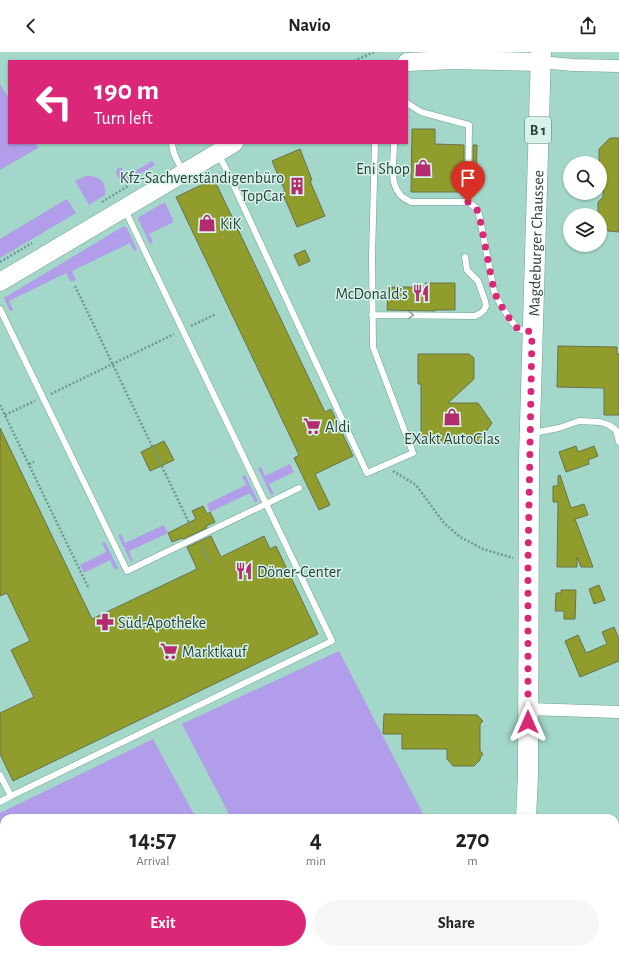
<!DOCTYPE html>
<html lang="en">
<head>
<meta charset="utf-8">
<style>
	body { margin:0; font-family:"Alegreya Sans",sans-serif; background:#f6f6f6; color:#222; height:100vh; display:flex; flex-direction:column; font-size:15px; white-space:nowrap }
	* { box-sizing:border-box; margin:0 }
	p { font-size:13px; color:#767676 }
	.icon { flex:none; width:22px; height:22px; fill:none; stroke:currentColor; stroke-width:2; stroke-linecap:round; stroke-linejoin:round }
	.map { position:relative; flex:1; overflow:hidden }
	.side { position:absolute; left:0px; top:762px; width:619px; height:140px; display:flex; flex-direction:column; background:#fff; border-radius:12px 12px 0 0; box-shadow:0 1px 3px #0004 }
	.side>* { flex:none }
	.hud { position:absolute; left:8px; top:8px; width:400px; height:84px; border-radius:0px; box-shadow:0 1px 3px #0004; background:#db2777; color:#fff; overflow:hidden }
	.buttons { position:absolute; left:563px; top:104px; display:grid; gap:8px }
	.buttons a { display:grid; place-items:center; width:44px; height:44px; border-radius:50%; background:#fff; box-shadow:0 1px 3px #0004; font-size:20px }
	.pin { position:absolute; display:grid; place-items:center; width:34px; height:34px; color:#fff; margin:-41px -17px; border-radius:50% 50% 50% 0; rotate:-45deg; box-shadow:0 0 4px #0007 }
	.pin .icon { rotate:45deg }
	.me { position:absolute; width:44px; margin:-22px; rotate:0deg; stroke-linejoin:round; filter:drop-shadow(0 0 3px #0008) }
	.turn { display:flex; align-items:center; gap:14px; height:84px; padding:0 20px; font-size:18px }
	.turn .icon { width:52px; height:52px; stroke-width:2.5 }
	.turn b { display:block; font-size:28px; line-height:34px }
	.eta { display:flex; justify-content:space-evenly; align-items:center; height:68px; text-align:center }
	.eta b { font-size:24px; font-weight:700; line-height:28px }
	.primary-button { display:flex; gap:8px; margin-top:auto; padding:8px 20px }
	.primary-button a { flex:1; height:46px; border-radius:24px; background:#db2777; color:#fff; font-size:16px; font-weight:700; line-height:46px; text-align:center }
	.primary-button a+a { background:#f6f6f6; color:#222 }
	header { display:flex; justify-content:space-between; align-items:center; height:52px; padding:0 20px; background:#fff; font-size:18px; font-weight:700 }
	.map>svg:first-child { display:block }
</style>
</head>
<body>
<header><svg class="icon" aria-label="back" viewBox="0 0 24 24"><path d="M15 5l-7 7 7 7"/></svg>Navio<svg class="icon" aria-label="share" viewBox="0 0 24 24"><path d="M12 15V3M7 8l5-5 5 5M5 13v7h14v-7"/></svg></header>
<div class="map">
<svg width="619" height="902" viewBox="0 0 619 902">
	<rect width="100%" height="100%" fill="#a2d7c9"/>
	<path fill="#b19de9" d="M0 32 9 47V91H35L38 96 0 118Z
		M152 109 155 113 126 130 118 126 116 120 117 117 121 115 127 124Z
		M86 124C98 123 107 129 105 143L89 153 75 129Z
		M67 147 76 161 0 206V187Z
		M165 150 174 170 149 182 153 190 150 192 138 167 139 165Z
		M124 174 127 176 137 198 134 199 130 191 72 219 76 228 71 230 66 221 9 249 13 258 10 259 4 246Z
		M290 412 294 420 269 432 274 442 271 443 258 416 261 415 265 424Z
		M245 423 258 449 255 451 250 441 210 460 207 452 246 433 242 424Z
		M164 473 168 481 129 499 133 509 131 510 118 483 121 482 125 491Z
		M105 490 118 516 115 518 110 508 84 521 80 513 106 500 102 491Z
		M339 599 425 766H231L182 672Z
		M153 687 196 766H4V898H22L16 902H0V761Z
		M24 898H267L269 902H26Z
		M302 898H355L349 902H305Z"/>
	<path fill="#909d2d" stroke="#6b724a" d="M412 77H435V92L464 93V140H411Z
		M610 86H619V180L608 179 600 171V163H598V150L603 145 604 120 600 117V111H599V97Z
		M473 93H477L476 140H473Z
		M300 97 312 128 310 129 325 164 297 175 282 140 285 139 272 109Z
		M214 127 325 360 331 357 353 404 315 422 330 453 319 458 294 406 299 403 176 145Z
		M305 198 310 209 299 214 294 203Z
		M425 231H455V258H435V259L387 258 388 235H426Z
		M558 294 617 295V302H619V363H604V336L557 335Z
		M418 302H469L474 306V327L448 351H478L492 371 478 391H421V332H418Z
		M0 376 92 567 197 517 187 495 211 484 221 505 264 484 270 497 276 494 318 582 13 729 0 702V661L34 645 11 598 30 589 7 541 0 544Z
		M164 389 174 408 150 419 141 400Z
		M576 394 578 400 594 394 598 404 588 408 589 412 566 420 559 400Z
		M560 423 571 456 584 452 588 463 575 467 593 515H581L577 505V515H557L558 450H553V434H558V424Z
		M203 454 207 462 210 460 215 470 206 474 207 476 183 487 182 486 172 490 168 481 196 467 192 459Z
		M599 533 605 548 594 552 589 537Z
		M561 538H576L575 567H564V559H555L556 541H561Z
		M614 575 619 587V609L580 625 565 589 578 583 586 601 607 592 602 580Z
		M384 662 477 663 483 669 480 672V699L483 702 480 706V708L474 714H453L447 707V697H402V682H383Z"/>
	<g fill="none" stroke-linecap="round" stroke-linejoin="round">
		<g stroke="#6fa295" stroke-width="7">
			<path id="lane" d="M407 51 421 60 469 73 468 150
				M172 91C172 101 178 110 183 119
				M394 91C394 113 386 140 411 150H468L476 156 479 162 494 239C500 254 508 265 518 277L531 280
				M218 102 226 117 367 421 413 401 373 295 372 204 375 91
				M0 257 127 519 299 436
				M372 263 475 264 481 261 484 258 486 254 485 249 478 229 467 218 465 205
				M533 381 559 376 579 369 600 370 609 373 616 378 619 390
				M0 723 11 744 332 589 125 158
				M0 750 11 744
				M356 902 362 898"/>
		</g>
		<g stroke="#6fa295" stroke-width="13">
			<path id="street" d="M540 10 573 13 619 14
				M528 657 619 660"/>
		</g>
		<g stroke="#6fa295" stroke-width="19">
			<path id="secondary" d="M407 10 453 8 540 10
				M0 230 234 91"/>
		</g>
		<g stroke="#6fa295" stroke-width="21">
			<g id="primary">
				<path id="s1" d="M526 766 528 723 529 407 541 0"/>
				<path d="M523 902V898"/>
			</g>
		</g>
		<path stroke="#70998e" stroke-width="2.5" stroke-dasharray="2 2" stroke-linecap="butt" d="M354 9 374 0
			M102 150 128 134
			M0 210 32 191
			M75 234 193 479
			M191 274 216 262
			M51 342 174 282
			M0 353 89 537
			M5 363 35 349
			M29 412 34 410
			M393 419 416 433 444 471 460 485 483 497 513 506
			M201 494 210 511"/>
		<use href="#lane" stroke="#fff" stroke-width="6"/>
		<use href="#street" stroke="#fff" stroke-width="12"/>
		<use href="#secondary" stroke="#fff" stroke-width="18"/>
		<use href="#primary" stroke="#fff" stroke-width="20"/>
	</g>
	<defs><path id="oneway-chevron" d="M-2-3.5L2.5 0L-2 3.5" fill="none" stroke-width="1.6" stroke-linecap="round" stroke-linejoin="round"/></defs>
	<use stroke="#95a09d" href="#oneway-chevron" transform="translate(411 263) rotate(1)"/>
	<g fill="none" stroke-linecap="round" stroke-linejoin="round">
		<path stroke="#db2777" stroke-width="7" stroke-dasharray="0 12.6" d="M468 150 476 156 479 162 494 239C500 254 508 265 518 277L532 280 528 510V670"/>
	</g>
	<defs>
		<g id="shop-bare" transform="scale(1.38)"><path d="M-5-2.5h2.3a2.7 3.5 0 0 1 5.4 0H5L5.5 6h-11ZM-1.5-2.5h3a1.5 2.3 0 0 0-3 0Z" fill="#b42c6e" stroke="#d7f2ea" stroke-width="2.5" paint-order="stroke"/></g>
		<g id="building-bare" transform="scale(1.38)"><path d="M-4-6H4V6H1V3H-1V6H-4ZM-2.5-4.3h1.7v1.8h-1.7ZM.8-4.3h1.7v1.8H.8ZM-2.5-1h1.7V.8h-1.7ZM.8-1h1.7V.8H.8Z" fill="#b42c6e" stroke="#d7f2ea" stroke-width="2.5" paint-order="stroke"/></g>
		<g id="restaurant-bare" transform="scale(1.38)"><path d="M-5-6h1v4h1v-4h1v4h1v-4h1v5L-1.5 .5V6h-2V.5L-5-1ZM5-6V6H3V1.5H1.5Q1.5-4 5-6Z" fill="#b42c6e" stroke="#d7f2ea" stroke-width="2.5" paint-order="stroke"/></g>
		<g id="supermarket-bare" transform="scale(1.38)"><path d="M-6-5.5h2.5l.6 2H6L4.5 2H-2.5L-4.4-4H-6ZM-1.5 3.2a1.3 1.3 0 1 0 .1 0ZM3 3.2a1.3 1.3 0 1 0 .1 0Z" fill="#b42c6e" stroke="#d7f2ea" stroke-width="2.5" paint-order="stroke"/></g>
		<g id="pharmacy-bare" transform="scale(1.38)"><path d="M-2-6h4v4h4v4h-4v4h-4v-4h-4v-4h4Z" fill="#b42c6e" stroke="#d7f2ea" stroke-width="2.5" paint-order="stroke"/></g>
	</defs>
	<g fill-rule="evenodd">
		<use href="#shop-bare" x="423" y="116"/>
		<use href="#building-bare" x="297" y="134"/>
		<use href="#shop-bare" x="207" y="171"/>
		<use href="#restaurant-bare" x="421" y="241"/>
		<use href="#shop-bare" x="452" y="365"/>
		<use href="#supermarket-bare" x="312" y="374"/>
		<use href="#restaurant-bare" x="244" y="519"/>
		<use href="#pharmacy-bare" x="105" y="570"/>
		<use href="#supermarket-bare" x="169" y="599"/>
	</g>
	<g text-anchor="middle" stroke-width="3" stroke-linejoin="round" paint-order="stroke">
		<rect fill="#d7f2ea" stroke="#5f7670" stroke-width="1" x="525" y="65" width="26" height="26" rx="3"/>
		<g font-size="15" font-weight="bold" fill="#2b413b">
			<text x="538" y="83">B 1</text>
		</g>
		<g font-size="16" fill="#2b413b" stroke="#d7f2ea" text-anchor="start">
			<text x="410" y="122" text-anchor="end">Eni Shop</text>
			<text x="284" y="131" text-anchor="end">Kfz-Sachverständigenbüro<tspan x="284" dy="18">TopCar</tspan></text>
			<text x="220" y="177">KiK</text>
			<text x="408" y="247" text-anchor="end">McDonald's</text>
			<text x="325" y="380">Aldi</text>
			<text x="452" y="392" text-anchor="middle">EXakt AutoGlas</text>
			<text x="257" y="525">Döner-Center</text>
			<text x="118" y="576">Süd-Apotheke</text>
			<text x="182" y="605">Marktkauf</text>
		</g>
		<g font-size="16" fill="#2b413b" stroke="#d7f2ea">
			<text dy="6" stroke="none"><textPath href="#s1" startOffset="575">Magdeburger Chaussee</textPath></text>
		</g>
	</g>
</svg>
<div class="buttons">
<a><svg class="icon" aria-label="search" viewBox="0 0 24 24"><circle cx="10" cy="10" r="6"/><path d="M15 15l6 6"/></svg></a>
<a><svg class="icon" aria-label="layers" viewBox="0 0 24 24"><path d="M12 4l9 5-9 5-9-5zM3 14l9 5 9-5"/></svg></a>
</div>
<div class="pin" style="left:468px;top:150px;background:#d93025"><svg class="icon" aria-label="arrive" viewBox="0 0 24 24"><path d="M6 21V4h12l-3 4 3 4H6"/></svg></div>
<svg class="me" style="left:528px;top:670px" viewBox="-20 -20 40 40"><path d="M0-17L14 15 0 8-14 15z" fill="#db2777" stroke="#fff" stroke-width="4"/></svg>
<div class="hud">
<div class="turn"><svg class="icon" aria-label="left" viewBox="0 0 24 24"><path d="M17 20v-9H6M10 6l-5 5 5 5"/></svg><div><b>190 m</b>Turn left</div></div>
</div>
<section class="side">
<div class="eta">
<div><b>14:57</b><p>Arrival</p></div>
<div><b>4</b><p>min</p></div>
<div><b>270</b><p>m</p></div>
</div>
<div class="primary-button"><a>Exit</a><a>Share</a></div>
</section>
</div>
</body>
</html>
